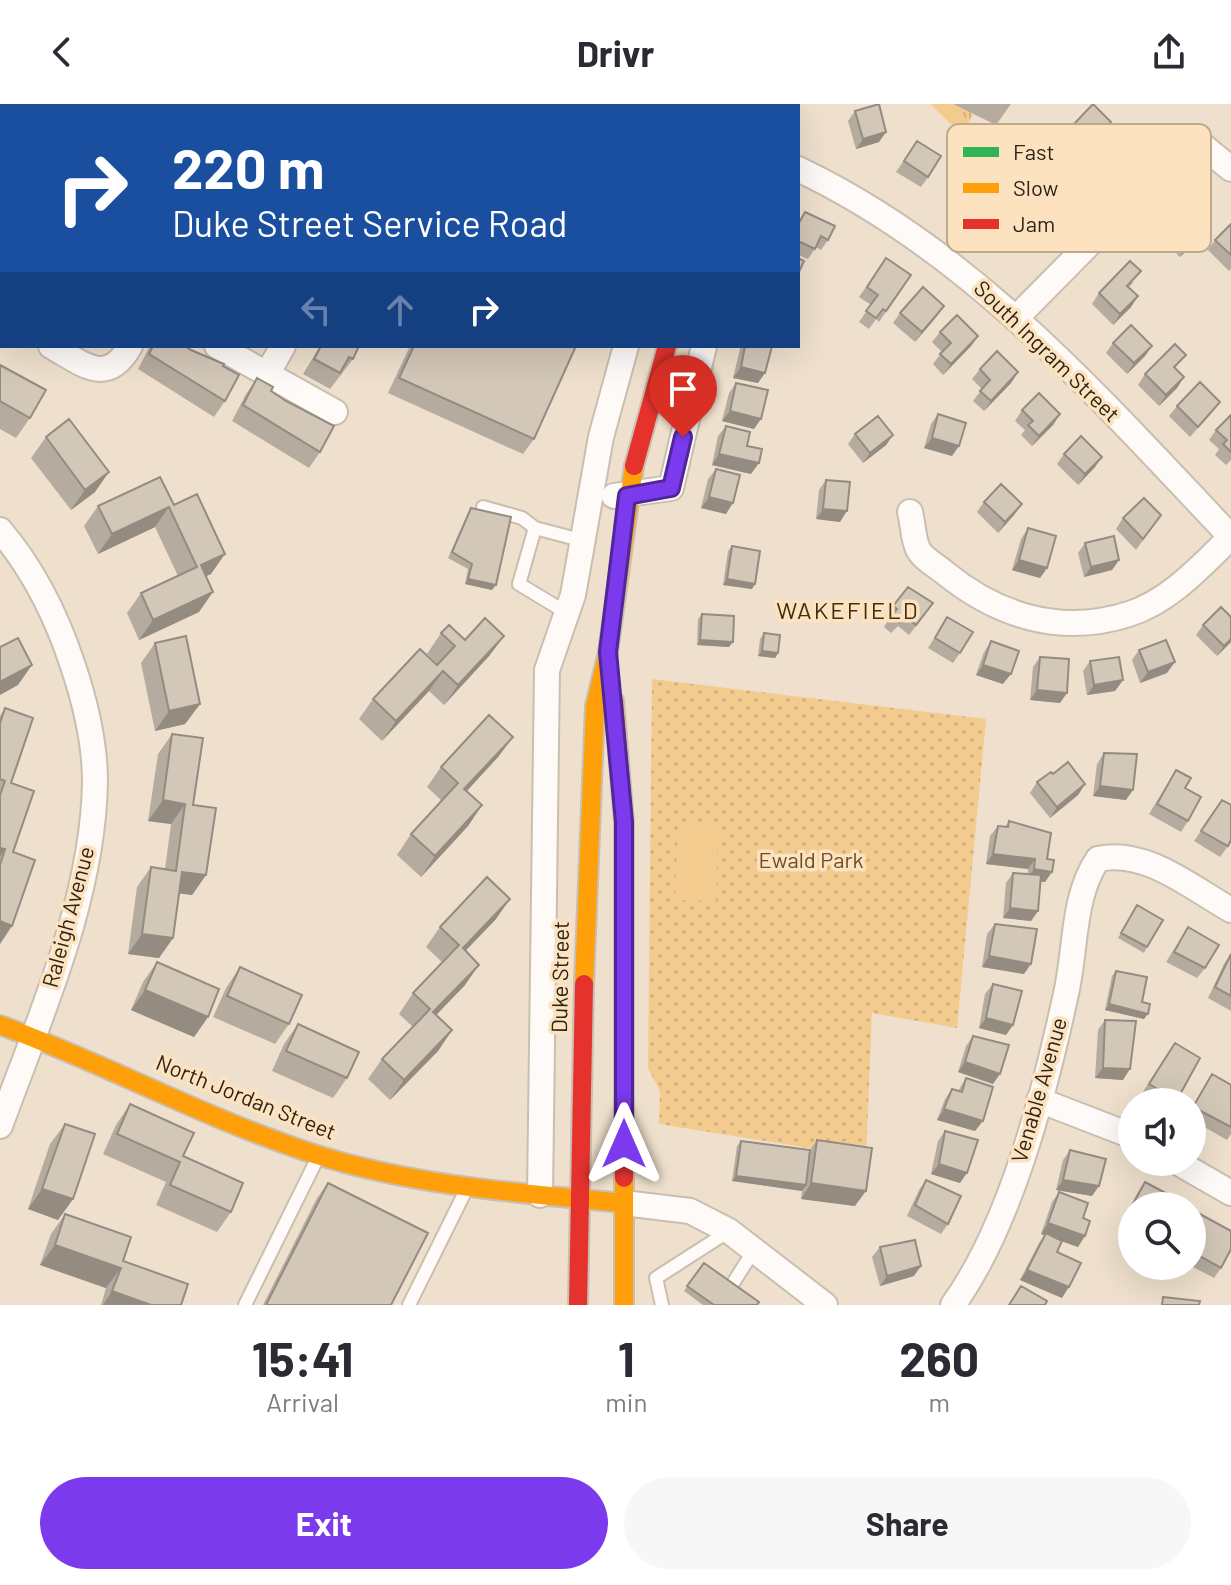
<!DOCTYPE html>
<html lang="en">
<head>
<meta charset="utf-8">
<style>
	body { margin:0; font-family:Barlow,sans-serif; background:#f7f7f7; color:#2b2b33; height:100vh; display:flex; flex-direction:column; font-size:30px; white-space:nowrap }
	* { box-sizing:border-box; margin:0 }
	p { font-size:26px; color:#7c7c81 }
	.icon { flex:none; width:44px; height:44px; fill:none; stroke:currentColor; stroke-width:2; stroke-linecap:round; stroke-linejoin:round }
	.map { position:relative; height:1201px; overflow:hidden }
	.details { display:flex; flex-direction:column; background:#fff; flex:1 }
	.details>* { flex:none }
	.guide { position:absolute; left:0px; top:0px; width:800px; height:244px; box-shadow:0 8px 32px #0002; background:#1a4fa0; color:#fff; overflow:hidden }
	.fabs { position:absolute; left:1118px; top:984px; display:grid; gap:16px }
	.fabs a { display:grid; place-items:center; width:88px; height:88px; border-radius:50%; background:#fff; box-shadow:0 8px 32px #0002; font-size:40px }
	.pin { position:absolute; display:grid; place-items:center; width:68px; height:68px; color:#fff; margin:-82px -34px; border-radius:50% 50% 50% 0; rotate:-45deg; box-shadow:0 0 8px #0007 }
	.pin .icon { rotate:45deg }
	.me { position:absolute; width:88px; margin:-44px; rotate:0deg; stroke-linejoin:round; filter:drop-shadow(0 0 6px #0008) }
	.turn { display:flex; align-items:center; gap:28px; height:168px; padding:0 40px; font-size:36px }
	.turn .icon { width:104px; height:104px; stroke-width:2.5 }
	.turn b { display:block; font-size:56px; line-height:68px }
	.lanes { display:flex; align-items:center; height:76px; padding:0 40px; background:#0003; justify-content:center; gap:40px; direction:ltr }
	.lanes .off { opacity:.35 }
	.eta { display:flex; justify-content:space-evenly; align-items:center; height:136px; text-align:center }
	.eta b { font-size:48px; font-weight:700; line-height:56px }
	.button { display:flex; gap:16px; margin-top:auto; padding:16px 40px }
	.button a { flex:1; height:92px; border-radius:48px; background:#7c3aed; color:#fff; font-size:32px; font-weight:700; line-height:92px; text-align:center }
	.button a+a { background:#f7f7f7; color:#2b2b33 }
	header { display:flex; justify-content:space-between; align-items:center; height:104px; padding:0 40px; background:#fff; font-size:36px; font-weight:700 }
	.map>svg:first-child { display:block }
</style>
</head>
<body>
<header><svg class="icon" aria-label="back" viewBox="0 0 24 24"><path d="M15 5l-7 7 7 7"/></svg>Drivr<svg class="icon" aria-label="share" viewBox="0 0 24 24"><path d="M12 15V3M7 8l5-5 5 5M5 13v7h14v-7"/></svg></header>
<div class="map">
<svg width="1231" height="1201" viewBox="0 0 1231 1201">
	<defs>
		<pattern id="grass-tufts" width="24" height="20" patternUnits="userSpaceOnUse" patternTransform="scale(2)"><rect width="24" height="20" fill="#f4cb8f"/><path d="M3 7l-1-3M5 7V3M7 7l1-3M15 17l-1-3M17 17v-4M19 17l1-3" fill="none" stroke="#d2ae7b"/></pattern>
		<pattern id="park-dots" width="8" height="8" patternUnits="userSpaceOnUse" patternTransform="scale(2)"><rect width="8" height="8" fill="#f4cb8f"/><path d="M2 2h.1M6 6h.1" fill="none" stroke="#d2ae7b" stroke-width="1.8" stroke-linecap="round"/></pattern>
	</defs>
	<rect width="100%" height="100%" fill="#efe0cd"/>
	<path fill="url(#grass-tufts)" d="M930 0H953L973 10 963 32Z"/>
	<path fill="url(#park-dots)" d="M652 575 986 615 957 924 872 909 866 1053 659 1020 660 987 648 964Z"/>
	<path fill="#f4cb8f" d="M678 720H718L716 797 675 796Z"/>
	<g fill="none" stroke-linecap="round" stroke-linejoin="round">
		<g stroke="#cabeaf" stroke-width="16">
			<path id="lane" d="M483 403 522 414 535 424
				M567 509 519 480 535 424 584 437
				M730 1184 754 1146
				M245 1201 318 1053
				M409 1201 466 1086
				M662 1201 656 1174 729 1127"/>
		</g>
		<g stroke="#cabeaf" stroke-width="28">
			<path id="street" d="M728 2 729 0
				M798 65C973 148 1100 295 1231 433 1201 462 1170 497 1129 510 1061 532 998 512 945 469 937 462 922 454 918 445 913 434 913 420 910 408
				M0 104 2 101
				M0 213 2 214
				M1016 214 1189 39 1197 37 1231 65
				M51 242C83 260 107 283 130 242
				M217 242 335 308
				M267 270 283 242
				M614 392 671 384 704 242
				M0 426C33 465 56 511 72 559 85 597 95 637 95 678 93 796 40 912 0 1022
				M1039 996 1132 1032
				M1177 1058 1231 1089
				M540 1091 547 566 573 491 601 333 626 242
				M624 1099 690 1107 729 1127 825 1201
				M953 1201C1012 1119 1046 983 1067 885 1076 842 1073 791 1098 755 1145 744 1192 784 1231 806"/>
		</g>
		<g stroke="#cabeaf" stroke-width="22">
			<path id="fast" d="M771 2 772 0"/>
		</g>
		<g stroke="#cabeaf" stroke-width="22">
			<path id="slow" d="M584 880 595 602 608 548 634 362
				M0 921C106 960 206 1015 314 1050 414 1082 520 1089 624 1099
				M624 1074V1201"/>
		</g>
		<g stroke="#cabeaf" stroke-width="22">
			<path id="jam" d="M634 362 667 242
				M614 597 624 718V1074
				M578 1201 584 880"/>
		</g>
		<use href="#lane" stroke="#fdfaf8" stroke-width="12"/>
		<use href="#street" stroke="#fdfaf8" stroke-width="24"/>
		<use href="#fast" stroke="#30b455" stroke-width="18"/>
		<use href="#slow" stroke="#ff9f0a" stroke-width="18"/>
		<use href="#jam" stroke="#e5322d" stroke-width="18"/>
	</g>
	<path fill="#b5ab9e" d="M0 0 2 2V37L0 36Z
		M203 0H229L228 2H207Z
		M442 0H586L590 2H446Z
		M953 0H1011L996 21Z
		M855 7 886 28 879 38 856 45 848 17Z
		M1073 21 1104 29 1083 49 1066 31Z
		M917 37 928 73 921 83 896 68Z
		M1089 64 1062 100 1052 90 1054 87 1044 76 1051 66Z
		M968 70 980 79 997 80 969 118 946 101Z
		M1013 90 1024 99 1028 136 999 133 1006 100Z
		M805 108 828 136 821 146 816 143 808 155 798 151V117Z
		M1231 120V165L1229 167 1208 146 1215 136Z
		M1166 122 1198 135 1180 153 1159 132Z
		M886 154 911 171 879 218 876 215 869 225 859 218 871 201 859 193Z
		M2 173V198L0 197V176Z
		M1134 178 1129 183 1138 192 1131 203 1113 221 1092 200 1099 189Z
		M900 209 937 212 915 238 893 219Z
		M940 228 978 232 971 242 943 271 933 260 942 248 932 238Z
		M1113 239 1152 242 1145 252 1127 270 1106 249Z
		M150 242H185L223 262 225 297 214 313 138 265Z
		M320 242 353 255 330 285 303 270Z
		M410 242H576L534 335 523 350 388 289Z
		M742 242H772L758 279 733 274 740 245Z
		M1186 251 1175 264 1184 273 1177 284 1159 302 1138 281 1145 270Z
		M0 261 30 314 16 334 0 325Z
		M980 265 1018 268 1011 279 984 307 973 297 982 285 972 275Z
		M257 274 271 287 320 348 309 364 232 317 246 290Z
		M736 279 754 325 722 317 729 289Z
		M1177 302 1212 308 1190 333 1169 312Z
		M1022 306 1060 310 1053 321 1032 342 1021 331 1025 326 1015 317Z
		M938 310 952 352 924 344 931 320Z
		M1231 311V356L1226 361 1215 351 1219 345 1209 336 1216 326Z
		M726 322 747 342 751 370 712 361 718 332Z
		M855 330 893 331 886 341 863 359 848 340Z
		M46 333 95 388 71 406 31 354Z
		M1064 350 1095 363 1078 381 1057 360Z
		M716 365 726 410 701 404 708 375Z
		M826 376 840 418 816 415 819 386Z
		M984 398 1022 400 1014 411 998 429 977 408Z
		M174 401 211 470 206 472 199 508 139 536 127 509 141 489 178 472 155 423 98 450 84 422 98 402Z
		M471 404 492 486 465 480 468 465 448 454 468 409Z
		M1161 411 1136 446 1116 425 1123 414Z
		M1028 424 1047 464 1040 474 1012 466 1021 435Z
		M1085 439 1119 456 1112 466 1084 473 1078 449Z
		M732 442 752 485 723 481 728 447Z
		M893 502 926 509 909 531 898 522 891 529 884 523 889 515 886 512Z
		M702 510 729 543 697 541 698 515Z
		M947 513 960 549 953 559 928 544Z
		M1231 513V538L1217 552 1196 531 1203 521Z
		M441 529 465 536 504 532 489 552 444 601 429 587 382 637 359 615 373 595 437 561 438 560 427 550Z
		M764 529 778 549 775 554 758 552 760 535Z
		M991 537 1003 580 976 571 984 548Z
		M155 539 200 600 185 620 155 627 141 559Z
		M1139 546 1167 569 1140 579 1132 556Z
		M1040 553 1060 599 1030 596 1033 563Z
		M1090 557 1123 576 1115 587 1087 591 1083 567Z
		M5 604 11 679 13 748 0 840V612Z
		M172 630 193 701 206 771 192 791 179 789 173 834 159 854 128 850 137 783 151 763 165 765 171 720 148 717 158 650Z
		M513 633 498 653 467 687 482 701 468 722 421 773 397 751 411 730 442 697 427 683 441 663Z
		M1104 649 1126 696 1093 692 1097 660Z
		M1176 666 1185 684 1188 717 1181 728 1149 710Z
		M1053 670 1085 680 1078 691 1050 714 1030 689 1037 678Z
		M1222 696 1228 742 1220 753 1194 737Z
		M1009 717 1047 755 1045 778H1041L1038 807 1031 817 1003 814 1006 779 1013 769 1028 770V765L986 760 990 732 998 722 1005 723Z
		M1137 801 1147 843 1144 849 1118 834Z
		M496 815 465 847V881L436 911 452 926 438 947 390 996 368 975 382 955 413 923 399 910 413 889 443 859 426 843 440 823Z
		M995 820 1024 870 982 863 987 830Z
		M1188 823 1205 864 1197 874 1166 858Z
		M1231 850V907L1208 894 1224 860Z
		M157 858 208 913 194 933 131 906 143 878Z
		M240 863 289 920 275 940 213 913 226 884Z
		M1116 867 1142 898 1144 915 1105 906 1112 872Z
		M993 880 1013 921 1006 931 979 924 985 890Z
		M1105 916 1123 976 1095 974 1098 926Z
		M298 920 347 974 333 994 272 967 284 940Z
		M973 932 993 980 958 968 966 942Z
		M1167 950 1200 954 1175 998H1155L1141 991Z
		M1212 970 1231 981V1030L1227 1036 1192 1016V1003Z
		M966 974 975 1027 937 1016 945 995 952 985 958 987Z
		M130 1000 183 1052 231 1108 217 1128 156 1101 166 1078 103 1050 116 1021Z
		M65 1020 73 1095 58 1116 28 1105 50 1040Z
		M945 1027 960 1079 931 1070 938 1037Z
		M817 1036 855 1102 801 1095 802 1087 732 1077 737 1042 741 1037 810 1046Z
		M1070 1046 1092 1092 1056 1086 1063 1056Z
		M926 1076 948 1120 941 1130 907 1112 919 1086Z
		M1145 1078 1132 1102V1128L1120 1121 1138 1088Z
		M328 1079 391 1201H263L317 1094Z
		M1059 1088 1083 1114 1078 1143 1062 1137 1057 1148 1062 1194 1020 1176 1039 1139 1045 1131 1041 1130 1052 1098Z
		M1198 1109 1221 1164 1214 1174 1191 1162 1192 1117Z
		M65 1110 123 1157 181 1201H101L106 1184 40 1161 51 1130Z
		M880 1143 914 1172 880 1182 872 1153Z
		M704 1159 757 1201H703L684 1187Z"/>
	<path fill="#948b81" d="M1111 18 1104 29 1083 49 1091 39Z
		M886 28 879 38 856 45 863 35Z
		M1006 122 1035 126 1028 136 999 133Z
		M1205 125 1198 135 1180 153 1187 143Z
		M1138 192 1131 203 1113 221 1120 210Z
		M944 202 937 212 915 238 922 228Z
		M978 232 971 242 943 271 951 260Z
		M1152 242 1145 252 1127 270 1134 259Z
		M741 263 765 269 758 279 733 274Z
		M1018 268 1011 279 984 307 991 297Z
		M1184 273 1177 284 1159 302 1166 291Z
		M730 307 761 315 754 325 722 317Z
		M1060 310 1053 321 1032 342 1039 332Z
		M893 331 886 341 863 359 870 349Z
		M932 334 959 342 952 352 924 344Z
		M719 350 759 359 751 370 712 361Z
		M1102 353 1095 363 1078 381 1085 370Z
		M109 368 95 388 71 406 85 386Z
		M709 393 733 399 726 410 701 404Z
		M1022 400 1014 411 998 429 1005 418Z
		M169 403 155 423 98 450 112 430Z
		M823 405 847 407 840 418 816 415Z
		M225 450 211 470 187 481 201 461Z
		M1019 456 1047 464 1040 474 1012 466Z
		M1119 456 1112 466 1084 473 1091 463Z
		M468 475 496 481 492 486 465 480Z
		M727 475 755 480 752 485 723 481Z
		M213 488 199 508 139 536 153 516Z
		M504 532 489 552 444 601 458 581Z
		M1231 535V538L1217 552 1224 542Z
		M700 536 733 538 729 543 697 541Z
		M762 547 778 549 775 554 758 552Z
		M1175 558 1167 569 1140 579 1148 568Z
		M32 561 18 581 0 591V578Z
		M983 561 1011 570 1003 580 976 571Z
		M443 567 429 587 382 637 396 617Z
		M1123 576 1115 587 1087 591 1094 581Z
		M1037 586 1067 589 1060 599 1030 596Z
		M200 600 185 620 155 627 169 607Z
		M513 633 498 653 450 705 464 685Z
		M1085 680 1078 691 1050 714 1057 703Z
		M1100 682 1133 686 1126 696 1093 692Z
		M163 696 185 700 171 720 148 717Z
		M482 701 468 722 421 773 435 752Z
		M0 744 5 745 0 753Z
		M993 750 1035 755 1028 765 986 760Z
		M1034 765 1052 768 1045 778 1027 775Z
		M182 768 206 771 192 791 168 788Z
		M510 795 496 815 448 865 463 844Z
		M1010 804 1038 807 1031 817 1003 814Z
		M0 817 12 822 0 840Z
		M142 830 173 834 159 854 128 850Z
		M989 852 1031 860 1024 870 982 863Z
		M479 861 465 881 419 929 433 908Z
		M145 886 208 913 194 933 131 906Z
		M1109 900 1148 910 1144 915 1105 906Z
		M986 914 1013 921 1006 931 979 924Z
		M452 926 438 947 390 996 404 976Z
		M965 958 1000 970 993 980 958 968Z
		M1103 964 1130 965 1123 976 1095 974Z
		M944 1005 983 1017 975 1027 937 1016Z
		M939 1060 967 1069 960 1079 931 1070Z
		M736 1072 806 1081 802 1087 732 1077Z
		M1063 1076 1099 1082 1092 1092 1056 1086Z
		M811 1079 866 1087 855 1102 801 1095Z
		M42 1085 73 1095 58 1116 28 1105Z
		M1048 1119 1085 1132 1078 1143 1041 1130Z
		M55 1141 121 1164 106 1184 40 1161Z
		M921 1162 914 1172 880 1182 887 1172Z
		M1027 1166 1069 1183 1062 1194 1020 1176Z
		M112 1187 151 1201H103Z"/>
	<path fill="#d3c7b8" stroke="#948b81" stroke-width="2" d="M0 0H67L71 2H2V9L0 8Z
		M497 0H586L590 2H502Z
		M879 0 886 28 863 35 855 7Z
		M1093 0 1111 18 1091 39 1073 21Z
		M917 37 941 52 928 73 904 57Z
		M805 108 835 122 828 136 821 132 815 145 798 137V121Z
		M1231 120V151L1215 136Z
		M798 154 804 157 798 170Z
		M886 154 911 171 886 207 883 205 876 214 866 207 878 191 867 183Z
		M1130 157 1141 167 1127 182 1138 192 1120 210 1099 189Z
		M923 183 944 202 922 228 900 209Z
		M957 211 978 232 951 260 940 250 951 239 940 228Z
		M1131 221 1152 242 1134 259 1113 239Z
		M1175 240 1186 251 1174 263 1184 273 1166 291 1145 270Z
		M153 242H185L191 246 224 260 223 262 239 271 225 297 149 250Z
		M321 242H359L353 255 349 253 340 269 314 255Z
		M414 242H576L534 335 399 274Z
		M745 242H772L765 269 741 263Z
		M997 247 1018 268 991 297 980 287 990 276 980 265Z
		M0 261 46 286 30 314 0 297Z
		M257 274 273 283 271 287 286 297 334 322 320 348 243 301Z
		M1200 278 1220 298 1198 323 1177 302Z
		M736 279 768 286 761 315 730 307Z
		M1039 289 1060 310 1039 332 1028 321 1033 317 1022 306Z
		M938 310 966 319 959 342 932 334Z
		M1231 311V348L1223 340 1227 336 1216 326Z
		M878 312 893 331 870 349 855 330Z
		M69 315 109 368 85 386 46 333Z
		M726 322 750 328 747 342 762 345 759 359 719 350Z
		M1081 332 1102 353 1085 370 1064 350Z
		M716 365 740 371 733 399 709 393Z
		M160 373 174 401 197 390 225 450 201 461 213 488 153 516 141 489 197 463 169 403 112 430 98 402Z
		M826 376 850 378 847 407 823 405Z
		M1001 380 1022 400 1005 418 984 398Z
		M1144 394 1161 411 1143 435 1123 414Z
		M471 404 511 413 496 481 468 475 472 460 452 448Z
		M1028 424 1056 432 1047 464 1019 456Z
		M1114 432 1119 456 1091 463 1085 439Z
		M732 442 760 447 755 480 727 475Z
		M908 483 933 499 916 521 905 512 899 519 891 513 897 505 893 502Z
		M1221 503 1231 513V535L1224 542 1203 521Z
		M702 510 734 512 733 538 700 536Z
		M947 513 973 528 960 549 935 534Z
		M485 514 504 532 458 581 443 567 396 617 373 595 420 545 437 561 455 542 441 529 449 521 465 536Z
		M764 529 780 531 778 549 762 547Z
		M186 532 200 600 169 607 155 539Z
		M18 534 32 561 0 578V543Z
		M1166 536 1175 558 1148 568 1139 546Z
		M991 537 1019 547 1011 570 983 561Z
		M1040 553 1069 555 1067 589 1037 586Z
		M1119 553 1123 576 1094 581 1090 557Z
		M5 604 33 614 11 679 34 687 13 748 35 756 12 822 0 817V761L5 745 0 744V691L5 677 0 675V619Z
		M489 611 513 633 464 685 482 701 435 752 411 730 458 679 441 663Z
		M172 630 203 634 193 701 216 704 206 771 182 768 173 834 142 830 151 763 176 767 185 700 163 696Z
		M1104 649 1137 650 1133 686 1100 682Z
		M1068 658 1085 680 1057 703 1037 678 1051 668 1053 670Z
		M1176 666 1191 674 1185 684 1201 693 1188 717 1157 700Z
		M1222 696 1231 701V736L1228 742 1201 727Z
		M1009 717 1051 729 1047 755 1054 756 1052 768 1034 765 1035 755 993 750 998 722 1008 723Z
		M1013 769 1041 771 1038 807 1010 804Z
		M487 773 510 795 463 844 479 861 433 908 452 926 404 976 382 955 430 905 413 889 459 841 440 823Z
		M1137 801 1163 816 1147 843 1121 829Z
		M995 820 1037 825 1031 860 989 852Z
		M1188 823 1219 841 1205 864 1174 848Z
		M1231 850V892L1215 883Z
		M157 858 219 885 208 913 145 886Z
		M240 863 302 891 289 920 227 892Z
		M1116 867 1147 873 1142 898 1150 900 1148 910 1109 900Z
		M993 880 1022 887 1013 921 986 914Z
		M1105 916 1136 917 1130 965 1103 964Z
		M298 920 359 948 347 974 286 947Z
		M973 932 1009 941 1000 970 965 958Z
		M1175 939 1200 954 1177 996 1149 980Z
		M1212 970 1231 981V1023L1193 1003Z
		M966 974 993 983 983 1017 944 1005 952 985 962 988Z
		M130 1000 194 1029 183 1052 243 1079 231 1108 170 1081 180 1058 117 1030Z
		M65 1020 95 1030 73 1095 42 1085Z
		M945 1027 978 1036 967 1069 939 1060Z
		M817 1036 872 1044 866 1087 811 1079Z
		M741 1037 810 1046 806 1081 736 1072Z
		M1070 1046 1106 1055 1099 1082 1063 1076Z
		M926 1076 961 1092 948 1120 915 1101Z
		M1145 1078 1186 1100 1185 1102H1132V1114L1127 1111Z
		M328 1079 428 1129 391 1201H266Z
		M1059 1088 1088 1099 1083 1114 1090 1117 1085 1132 1048 1119Z
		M1198 1109 1231 1127V1145L1221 1164 1192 1148V1119Z
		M65 1110 131 1133 123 1157 188 1180 181 1201H151L112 1187 121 1164 55 1141Z
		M1046 1129 1062 1137 1057 1148 1081 1159 1069 1183 1027 1166Z
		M915 1136 921 1162 887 1172 880 1143Z
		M704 1159 759 1198 757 1201H714L687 1182Z
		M1021 1182 1047 1197 1045 1201H1009Z
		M1163 1193 1200 1197 1199 1201H1162Z"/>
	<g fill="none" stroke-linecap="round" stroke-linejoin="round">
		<g stroke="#51269a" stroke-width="20">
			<path id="route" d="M624 1040V718L608 548 627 392 671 384 683 333"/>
		</g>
		<use href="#route" stroke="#7c3aed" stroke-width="14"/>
	</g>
	<g text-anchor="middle" stroke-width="7" stroke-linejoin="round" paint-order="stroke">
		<g font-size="22" fill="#2d2316" stroke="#fde2bf">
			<text transform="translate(1047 247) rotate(44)" y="8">South Ingram Street</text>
			<text transform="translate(68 813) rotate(-75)" y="8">Raleigh Avenue</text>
			<text transform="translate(560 873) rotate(-89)" y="8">Duke Street</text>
			<text transform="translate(1039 986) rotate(-74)" y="8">Venable Avenue</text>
			<text transform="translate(246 993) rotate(22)" y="8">North Jordan Street</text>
		</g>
		<g font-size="22" fill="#694e27" stroke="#fde2bf">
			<text x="811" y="764">Ewald Park</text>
		</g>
		<g font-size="24" letter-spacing="2" fill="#422e0e" stroke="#fde2bf">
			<text x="848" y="515">WAKEFIELD</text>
		</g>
	</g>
	<rect x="947" y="20" width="264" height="128" rx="12" fill="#fde2bf" stroke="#bfa98c" stroke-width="2"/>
	<rect x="963" y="43" width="36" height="10" fill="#30b455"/>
	<rect x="963" y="79" width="36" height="10" fill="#ff9f0a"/>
	<rect x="963" y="115" width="36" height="10" fill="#e5322d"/>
	<g font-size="22" fill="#2d2316">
		<text x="1013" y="56">Fast</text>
		<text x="1013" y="92">Slow</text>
		<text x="1013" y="128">Jam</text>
	</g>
</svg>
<div class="fabs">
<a><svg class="icon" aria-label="sound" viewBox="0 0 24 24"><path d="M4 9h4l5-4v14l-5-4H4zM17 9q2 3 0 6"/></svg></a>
<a><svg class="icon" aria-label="search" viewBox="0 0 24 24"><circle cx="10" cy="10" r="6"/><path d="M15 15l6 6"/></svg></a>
</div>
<div class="pin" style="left:683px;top:333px;background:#d93025"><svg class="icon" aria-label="arrive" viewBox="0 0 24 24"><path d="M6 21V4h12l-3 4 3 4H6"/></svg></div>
<svg class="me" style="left:624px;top:1040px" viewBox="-20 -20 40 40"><path d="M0-17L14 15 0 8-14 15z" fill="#7c3aed" stroke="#fff" stroke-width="4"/></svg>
<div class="guide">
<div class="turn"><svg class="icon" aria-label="right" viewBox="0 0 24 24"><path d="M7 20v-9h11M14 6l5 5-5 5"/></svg><div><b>220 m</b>Duke Street Service Road</div></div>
<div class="lanes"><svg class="icon off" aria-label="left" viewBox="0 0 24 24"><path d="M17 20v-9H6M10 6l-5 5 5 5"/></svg><svg class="icon off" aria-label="ahead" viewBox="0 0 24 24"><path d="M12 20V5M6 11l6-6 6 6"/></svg><svg class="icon" aria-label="right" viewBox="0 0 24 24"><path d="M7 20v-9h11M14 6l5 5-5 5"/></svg></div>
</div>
</div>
<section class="details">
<div class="eta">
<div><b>15:41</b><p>Arrival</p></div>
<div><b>1</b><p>min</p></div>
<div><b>260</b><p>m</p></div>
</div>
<div class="button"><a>Exit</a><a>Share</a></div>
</section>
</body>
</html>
